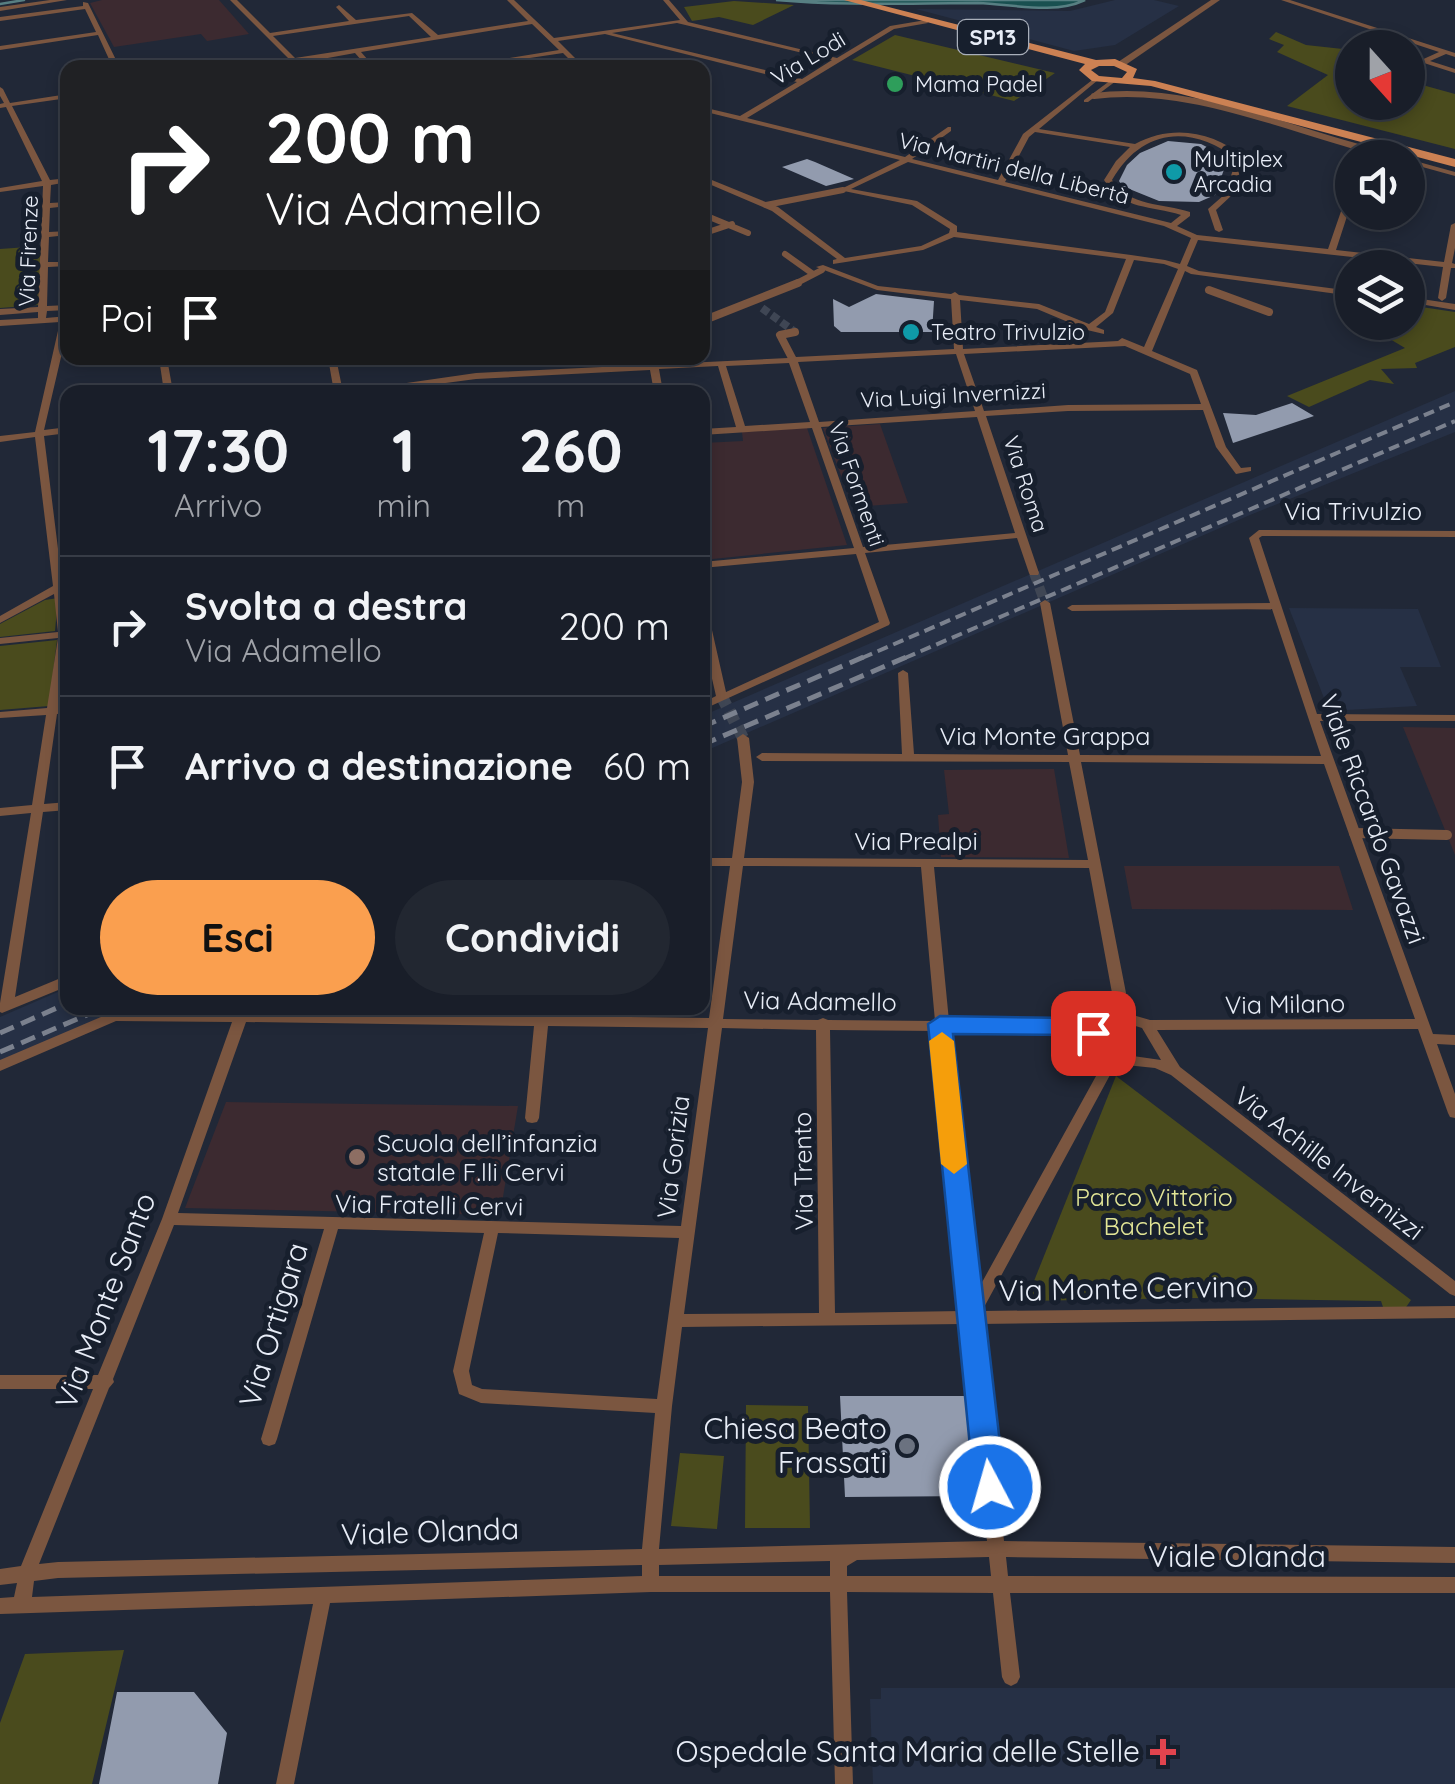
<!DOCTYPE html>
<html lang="it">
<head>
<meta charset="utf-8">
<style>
	body { margin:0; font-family:Quicksand,sans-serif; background:#222731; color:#f1f3f6; height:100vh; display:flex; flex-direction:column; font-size:38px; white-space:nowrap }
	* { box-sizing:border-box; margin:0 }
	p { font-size:32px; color:#9fa2a8 }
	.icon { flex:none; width:55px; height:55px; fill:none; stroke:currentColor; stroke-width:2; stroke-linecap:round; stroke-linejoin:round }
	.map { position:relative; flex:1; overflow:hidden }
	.side { position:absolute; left:60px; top:385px; width:650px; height:630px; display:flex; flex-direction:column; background:#191e29; border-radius:20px; box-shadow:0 5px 15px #0003,0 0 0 2px #373c46 }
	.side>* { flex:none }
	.guide { position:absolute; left:60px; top:60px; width:650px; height:305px; border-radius:20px; box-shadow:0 5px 15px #0003,0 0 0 2px #373c46; background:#202124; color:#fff; overflow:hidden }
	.needle { width:65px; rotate:159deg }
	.tools { position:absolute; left:1335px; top:30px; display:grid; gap:20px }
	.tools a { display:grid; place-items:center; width:90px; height:90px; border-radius:50%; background:#191e29; box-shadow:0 5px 15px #0003,0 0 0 2px #373c46; font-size:50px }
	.pin { position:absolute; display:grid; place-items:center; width:85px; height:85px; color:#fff; margin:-42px; border-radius:20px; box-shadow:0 5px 15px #0006 }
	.me { position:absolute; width:110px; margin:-55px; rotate:354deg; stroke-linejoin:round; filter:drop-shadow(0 0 8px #0008) }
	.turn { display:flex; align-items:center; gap:35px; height:210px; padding:0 40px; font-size:45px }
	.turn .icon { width:130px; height:130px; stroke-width:2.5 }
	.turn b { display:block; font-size:70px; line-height:85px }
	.then { display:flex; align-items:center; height:95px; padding:0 40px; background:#0003; gap:20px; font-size:38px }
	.eta { display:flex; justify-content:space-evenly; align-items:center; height:170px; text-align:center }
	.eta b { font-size:60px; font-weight:700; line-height:70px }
	.cta { display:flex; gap:20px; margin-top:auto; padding:20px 40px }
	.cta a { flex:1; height:115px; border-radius:60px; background:#fa9f4f; color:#111; font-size:40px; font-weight:700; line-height:115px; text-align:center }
	.cta a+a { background:#222731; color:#f1f3f6 }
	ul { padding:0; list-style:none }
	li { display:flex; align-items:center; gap:30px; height:140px; padding:0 40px; border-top:2px solid #373c46 }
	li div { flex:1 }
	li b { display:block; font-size:38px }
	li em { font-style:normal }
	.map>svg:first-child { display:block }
</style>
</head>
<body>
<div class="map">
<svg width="1455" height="1784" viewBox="0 0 1455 1784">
	<rect width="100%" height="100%" fill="#212837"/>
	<path fill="#263045" d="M1115 0H1154L1179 6 1115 45 1074 51 916 9 1070 11Z
		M1455 391V432L1250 515 703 752 702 716Z
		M1289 608 1418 609 1441 667H1400L1417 706 1329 711Z
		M67 988 68 1008H123L0 1062V1017Z
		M881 1688H1455V1784H873L870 1699H881Z"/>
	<path fill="#3c2a30" d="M102 0H219L249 34 207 41 201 34 114 47 90 3Z
		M880 424 908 503 853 507 823 428Z
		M807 428 847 545 703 560V443L743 441 742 432Z
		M1403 727 1455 728V855L1447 835Z
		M1054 769 1069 858 941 857 938 815 949 814 944 770Z
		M1124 866H1339L1353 910 1132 909Z
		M226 1102 518 1106 500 1215 185 1208Z"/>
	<path fill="#4a4b1d" d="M734 1 794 5 753 25 719 17 692 21 684 7Z
		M1276 32 1306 45 1352 50V56L1335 66 1352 77V102H1408V81L1455 94V149L1287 106 1328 75 1277 52 1284 45 1269 39Z
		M895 35 1055 73 1014 101 852 60Z
		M42 246 38 305 0 308V249Z
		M1408 305 1455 312V347L1415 363 1417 368 1381 369 1394 384 1370 380 1309 407 1287 396 1405 348 1363 323 1408 322Z
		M58 598 55 631 0 637V624L45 600Z
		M57 640 49 706 0 710V646Z
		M1116 1076 1411 1300 1402 1313H1385L1381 1301 1193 1298 1026 1301Z
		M746 1405 808 1406 810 1528H745Z
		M680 1453 724 1456 717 1529 671 1526Z
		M124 1650 92 1784H0V1723L25 1654Z"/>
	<path fill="#195050" stroke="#577f82" stroke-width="2.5" d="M776 0H1085C1053 15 1012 4 978 3 910 3 844 6 776 0Z"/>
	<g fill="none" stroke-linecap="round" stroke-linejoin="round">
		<path stroke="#577f82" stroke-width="2.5" d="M0 4 24 0"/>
	</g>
	<path fill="#929bae" d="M1168 141 1201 144 1228 158 1215 195 1199 202 1159 201 1122 186 1119 181 1127 165 1140 153Z
		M807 159 815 162 854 179 826 186 782 167Z
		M876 294 934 301 932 332H841L834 326 833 299 849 307Z
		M1292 403 1314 416 1233 443 1223 413 1256 415Z
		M840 1396H966L976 1496 845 1497Z
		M117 1692H194L227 1733 218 1784H99Z"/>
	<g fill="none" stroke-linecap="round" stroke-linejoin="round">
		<path stroke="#3f4654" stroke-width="8" stroke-dasharray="8 4" stroke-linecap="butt" d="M762 308 795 332"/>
		<path stroke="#3f4654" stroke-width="10" stroke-dasharray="10 5" stroke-linecap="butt" d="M1034 573 1045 603"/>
		<path stroke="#3f4654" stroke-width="12" stroke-dasharray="12 6" stroke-linecap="butt" d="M721 695 743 738"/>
		<path stroke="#7b5640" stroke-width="6" d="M1094 96C1183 84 1277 125 1362 148
			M1366 158 1362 148 1386 156
			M766 205 843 190
			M702 214 748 233
			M702 234 732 224
			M785 254 813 274
			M793 285 822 270"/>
		<path stroke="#7b5640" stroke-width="8" d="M1209 290 1269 312
			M702 321 798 283
			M649 358 654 368
			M792 358 780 335 795 332"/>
		<path stroke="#7b5640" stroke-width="10" d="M1354 833 1447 835"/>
		<path fill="#7b5640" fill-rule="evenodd" d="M50 0H67L0 11V7Z
			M230 0H237L270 33 349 21 336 7 339 5 356 20 412 13 438 35 528 21 507 0H514L554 38 680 20 663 0H669L688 22 837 58 890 26 926 20 928 23 894 29 747 118 905 157 948 127H951V131L912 159 998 180 1023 134 1096 77 1098 78V80L1039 129 1135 144C1172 124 1213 131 1245 158L1231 196 1216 210 1223 230 1219 232 1215 230 1208 209 1224 195 1237 159C1191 124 1142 128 1112 180 1129 207 1163 203 1190 212V216L1177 226 1197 235 1328 249 1348 191 1352 189V201L1336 250 1444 262 1451 225 1455 223V248L1452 263 1455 264V268H1451L1446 298 1442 301 1438 298 1443 267 1198 240 1187 266 1199 271 1352 291V296L1191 274 1185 271 1152 351 1197 370 1226 447 1241 468 1251 467V471L1236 474 1216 447 1203 410 1068 411 986 416 1039 573 1038 575H1030L1029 573 1017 538 865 553 890 623 889 625 702 710V703L716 696 702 635V605L707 608 726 692 879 622 856 554 702 568V562L854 548 812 428 702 435V429L736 427 718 366 659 369 663 392H654L650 370 476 379 377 392H357L358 390 476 373 788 358 792 355 796 357 954 349 951 299 877 290 816 267 823 265 878 286 951 294 955 292 959 295 1039 304 1089 324 1105 312 1126 259 954 237 923 250 833 264V260L837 259 772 211 702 181V176L778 207 845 258 921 246 949 233 950 229 912 205 839 190 900 160 702 111V107L740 116 797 82 605 34 558 41 585 68H578L563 53 482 65V63L484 62 559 50 532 24 361 52 375 68H368L355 53 295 64 245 68 289 59ZM409 16 431 37 295 58 273 36ZM677 23 832 60 802 79 612 33ZM1035 132 1130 147 1116 161 1104 180C1123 211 1151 205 1181 215L1171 223 1005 182 1029 137ZM908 162 1164 226 1191 238 1180 264 1165 260 1131 255 957 232V226L917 201 851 189ZM1134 260 1164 264 1178 269 1144 347 1122 338 1118 341 963 349 960 300 1037 309 1087 330 1104 334V330L1096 327 1113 313ZM1125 346 1190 374 1201 404 1068 405 984 411 964 354ZM956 354 975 411 819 422 798 362ZM789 363 810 422 745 426 726 366ZM977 417 1015 533 863 547 821 427Z
			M1281 0H1290L1455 53V57L1446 54 1430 61 1455 69V73L1424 63 1408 70V66L1439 52Z
			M83 2 88 3 120 68H113L98 35 0 50V46L96 32 85 9 0 21V17L83 6Z
			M1111 80 1116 81 1088 102H1084V100Z
			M0 87 3 89 10 103 68 94V98L12 106 50 180 68 178V182L51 185 50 203 68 202V206L50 208 49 232 68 231V235L49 237 48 262H68V266L48 267 47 306 68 305V310L47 311 46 318 68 316V327L44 430 68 427V433L44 436 62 581H68V586L63 588 68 620V646L58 707H68V713L57 714 44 804 68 802V810L43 812 15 997 68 975V986L2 1013 0 1012V1003L31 813 0 816V808L32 805 46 715 0 718V712L47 708 58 638 0 644V638L58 632 54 594 0 623V616L53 586 35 437 0 442V436L35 432 60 322 0 326V320L38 318V312L0 315V309L38 307 43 186 0 192V188L42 181 6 107 0 108V104L4 103 0 96Z
			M1369 156H1393L1396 158H1366Z
			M1408 159 1455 172V176L1408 163Z
			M1408 297 1455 304V310L1408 302Z
			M159 358H167L173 392H164Z
			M328 358H336L343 392H334Z
			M1259 530 1455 531V537L1262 536 1259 538 1317 714 1455 715V721H1320L1433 1034 1455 1035V1045L1437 1044 1455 1094V1118L1450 1117 1448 1113 1418 1029 1157 1030 1180 1067 1455 1281V1296L1450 1294 1171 1075 1155 1068 1116 1064 982 1311 1455 1306V1318L978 1324 1004 1541 1455 1547V1563L1006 1557 1008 1576 1455 1577V1593H1010L1020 1677 1017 1683 1011 1686 1005 1683 1002 1677 993 1593 847 1592 853 1784H835L830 1592H651L330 1603 294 1784H276L313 1604 0 1614V1598L14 1597 17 1583 0 1585V1569L21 1566 93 1389H0V1375H98L162 1219 232 1022 116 1021 0 1071V1060L115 1011 535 1016 537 1008H549V1016L709 1018 730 866H702V858H732L742 782 737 738 743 734 749 738 754 782 744 858 1088 860 1069 762 762 761 756 757 762 753 902 754 898 673 903 670 908 673 914 754 1068 755 1040 603 1045 600 1050 603 1080 755 1321 756 1272 609 1072 611 1067 608 1072 605 1270 603 1249 538ZM1081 762 1324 764 1415 1019 1150 1020 1126 1013 1117 1015 1126 993ZM743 866 921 867 935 1021 828 1020 823 1018 818 1020 723 1019ZM934 867 1089 868 1112 993 1100 1021 1102 1024 1108 1026 1126 1023 1142 1028 1161 1060 1119 1054 1089 1025 1084 1023 949 1021ZM246 1022 534 1026 525 1118 527 1122 532 1123 537 1122 539 1118 548 1026 708 1028 681 1226 178 1213ZM722 1028 816 1030 819 1313 684 1314ZM830 1030 936 1031 962 1311 835 1313ZM950 1031 1081 1033 1106 1058 975 1295ZM174 1225 324 1229 261 1439 263 1444 269 1446 275 1444 277 1439 338 1229 484 1233 453 1371 459 1394 481 1403 655 1413 642 1549 58 1562 39 1564 109 1388 114 1382 113 1379ZM498 1233 679 1238 657 1399 482 1389 472 1385 469 1371ZM963 1324 987 1541 659 1549 672 1406 682 1327ZM989 1557 991 1576H847V1566L857 1560ZM830 1561V1576H659V1565ZM642 1565V1576L32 1597 34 1581 58 1578Z"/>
		<path fill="#7b5640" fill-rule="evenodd" d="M1211 0H1220L1124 66H1118V62Z"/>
		<path fill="#cc8153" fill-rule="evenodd" d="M844 0H861L1096 60 1115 59 1137 69 1133 78 1155 81 1455 159V167L1151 86 1092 81 1079 70 1085 64ZM1099 66H1114L1127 72 1122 78 1099 76 1091 70Z"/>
		<path stroke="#7b818e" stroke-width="4" stroke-dasharray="11 6" stroke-linecap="butt" d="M862 658 1455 402
			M905 658 1455 421"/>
		<path stroke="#7b818e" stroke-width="5" stroke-dasharray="15 8" stroke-linecap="butt" d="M702 727 868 655
			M702 745 911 655
			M0 1033 68 1003
			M0 1052 103 1008"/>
	</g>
	<path fill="#1a73e8" stroke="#114b97" stroke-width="2.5" d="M940 1016 1071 1018 1102 1026 1105 1033 1093 1042 1071 1035 953 1034 1005 1487 1000 1497 990 1501 979 1497 974 1487 928 1024Z"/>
	<path fill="#f59e0b" d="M942 1032 954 1041 967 1164 954 1174 941 1164 929 1041Z"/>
	<circle fill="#2e9e5b" stroke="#171f2d" stroke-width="4" cx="895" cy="84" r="10"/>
	<g fill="#0f9aa8" stroke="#171f2d" stroke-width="4">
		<circle cx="1174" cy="172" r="10"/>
		<circle cx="911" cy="332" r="10"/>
	</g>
	<circle fill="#8d6e63" stroke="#171f2d" stroke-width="4" cx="357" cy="1157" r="10"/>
	<circle fill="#6b7280" stroke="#171f2d" stroke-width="4" cx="907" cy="1446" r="10"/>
	<path fill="#e0444e" stroke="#171f2d" stroke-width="4" d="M1158 1737h10v10h10v10h-10v10h-10v-10h-10v-10h10z"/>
	<g text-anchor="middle" stroke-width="10" stroke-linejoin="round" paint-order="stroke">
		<rect fill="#171f2d" stroke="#a9afba" stroke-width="2.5" x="958" y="20" width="70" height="34" rx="8"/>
		<g font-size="22" font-weight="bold" fill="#e8edf7">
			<text x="993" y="45">SP13</text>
		</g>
		<g font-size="22" fill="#e8edf7" stroke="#171f2d">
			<text transform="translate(808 58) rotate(-31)" y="8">Via Lodi</text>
			<text transform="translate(1014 168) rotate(14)" y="8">Via Martiri della Libertà</text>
			<text transform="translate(28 251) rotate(-88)" y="8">Via Firenze</text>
			<text transform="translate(953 395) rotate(-3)" y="8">Via Luigi Invernizzi</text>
			<text transform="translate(857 484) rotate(71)" y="8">Via Formenti</text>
			<text transform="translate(1026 484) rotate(72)" y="8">Via Roma</text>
		</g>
		<g font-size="22" fill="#e8edf7" stroke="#171f2d" text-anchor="start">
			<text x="915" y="92">Mama Padel</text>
			<text x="1194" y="167">Multiplex<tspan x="1194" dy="25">Arcadia</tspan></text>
			<text x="931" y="340">Teatro Trivulzio</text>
		</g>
		<g font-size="25" fill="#e8edf7" stroke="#171f2d">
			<text x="1353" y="520">Via Trivulzio</text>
			<text x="1045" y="745">Via Monte Grappa</text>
			<text transform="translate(1373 819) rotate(70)" y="9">Viale Riccardo Gavazzi</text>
			<text x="916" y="850">Via Prealpi</text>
			<text transform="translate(820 1001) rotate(1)" y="9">Via Adamello</text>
			<text transform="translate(1285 1004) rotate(-1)" y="9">Via Milano</text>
			<text transform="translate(673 1157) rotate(-83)" y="9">Via Gorizia</text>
			<text transform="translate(1329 1163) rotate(38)" y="9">Via Achille Invernizzi</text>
			<text transform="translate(803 1171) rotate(-91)" y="9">Via Trento</text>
			<text transform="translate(429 1205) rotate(1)" y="9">Via Fratelli Cervi</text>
		</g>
		<g font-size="25" fill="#e8edf7" stroke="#171f2d" text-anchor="start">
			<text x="377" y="1152">Scuola dell’infanzia<tspan x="377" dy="29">statale F.lli Cervi</tspan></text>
		</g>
		<g font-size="25" fill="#e2e596" stroke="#171f2d">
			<text x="1154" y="1206">Parco Vittorio<tspan x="1154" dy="29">Bachelet</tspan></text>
		</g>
		<g font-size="30" fill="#e8edf7" stroke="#171f2d">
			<text transform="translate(1126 1289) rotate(-1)" y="10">Via Monte Cervino</text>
			<text transform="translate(106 1301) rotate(-69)" y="10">Via Monte Santo</text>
			<text transform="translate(274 1325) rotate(-73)" y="10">Via Ortigara</text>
			<text transform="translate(430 1532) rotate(-2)" y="10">Viale Olanda</text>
			<text x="1237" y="1567">Viale Olanda</text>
		</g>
		<g font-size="30" fill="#e8edf7" stroke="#171f2d" text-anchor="end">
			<text x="887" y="1439">Chiesa Beato<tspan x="887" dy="34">Frassati</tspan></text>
			<text x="1140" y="1762">Ospedale Santa Maria delle Stelle</text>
		</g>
	</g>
</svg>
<div class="tools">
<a><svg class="needle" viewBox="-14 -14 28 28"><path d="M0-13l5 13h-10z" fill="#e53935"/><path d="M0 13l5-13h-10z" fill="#9fa2a8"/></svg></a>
<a><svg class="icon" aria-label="sound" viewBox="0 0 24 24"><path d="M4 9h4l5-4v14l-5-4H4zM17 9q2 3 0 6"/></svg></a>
<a><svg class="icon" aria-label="layers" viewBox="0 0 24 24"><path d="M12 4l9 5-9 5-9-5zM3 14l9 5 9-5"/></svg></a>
</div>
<div class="pin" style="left:1093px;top:1033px;background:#d93025"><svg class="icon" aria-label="arrive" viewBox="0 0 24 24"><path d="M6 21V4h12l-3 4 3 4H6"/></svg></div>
<svg class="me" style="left:990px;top:1487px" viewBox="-20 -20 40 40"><circle r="17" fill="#1a73e8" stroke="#fff" stroke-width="3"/><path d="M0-11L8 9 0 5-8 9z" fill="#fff"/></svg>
<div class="guide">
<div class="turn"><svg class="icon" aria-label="right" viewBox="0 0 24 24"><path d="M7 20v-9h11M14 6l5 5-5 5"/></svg><div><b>200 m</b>Via Adamello</div></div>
<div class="then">Poi<svg class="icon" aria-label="arrive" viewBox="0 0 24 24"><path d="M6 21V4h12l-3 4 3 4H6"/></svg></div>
</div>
<section class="side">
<div class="eta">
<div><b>17:30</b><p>Arrivo</p></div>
<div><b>1</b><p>min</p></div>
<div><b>260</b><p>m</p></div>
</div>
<ul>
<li><svg class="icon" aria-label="right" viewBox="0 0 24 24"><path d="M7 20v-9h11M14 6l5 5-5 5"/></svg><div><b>Svolta a destra</b><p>Via Adamello</p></div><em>200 m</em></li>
<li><svg class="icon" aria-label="arrive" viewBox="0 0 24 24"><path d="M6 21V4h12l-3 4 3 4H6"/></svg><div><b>Arrivo a destinazione</b></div><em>60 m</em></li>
</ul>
<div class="cta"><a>Esci</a><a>Condividi</a></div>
</section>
</div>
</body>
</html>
